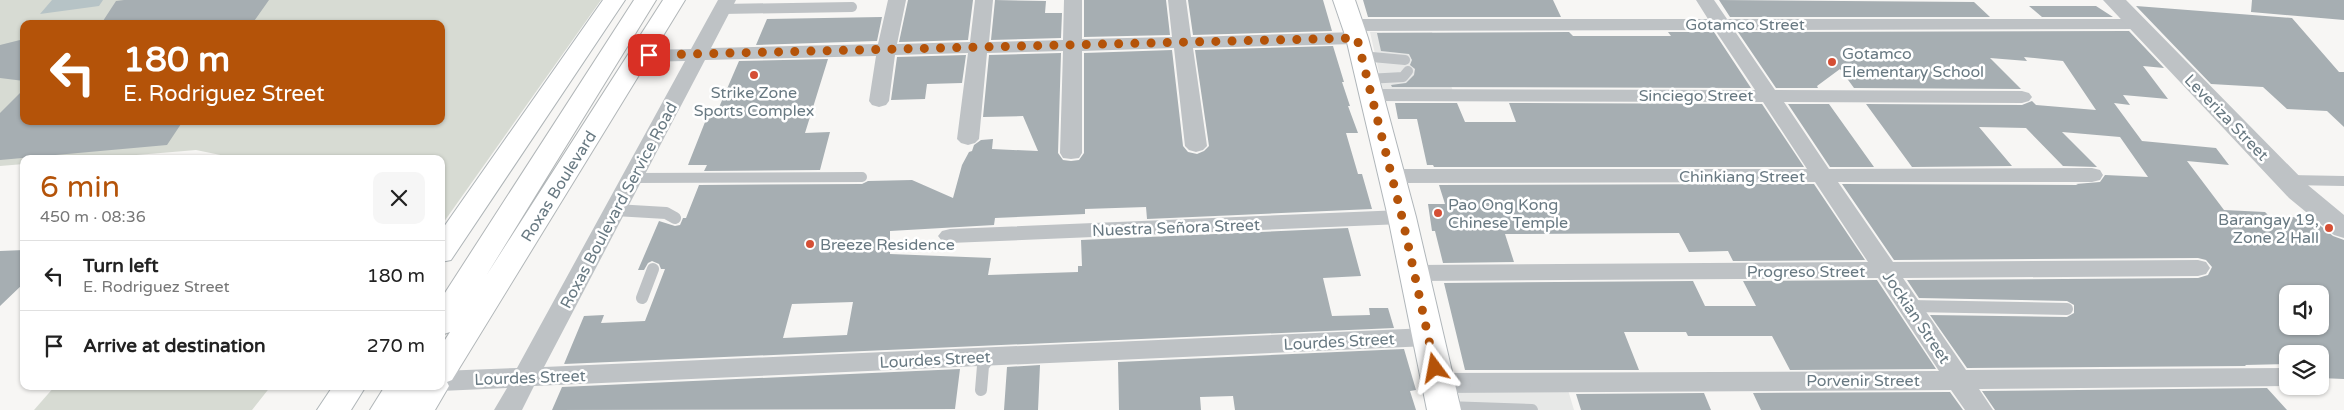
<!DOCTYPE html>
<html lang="en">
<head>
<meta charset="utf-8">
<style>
	body { margin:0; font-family:"Varela Round",sans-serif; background:#f6f6f6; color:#222; height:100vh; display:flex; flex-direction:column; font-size:19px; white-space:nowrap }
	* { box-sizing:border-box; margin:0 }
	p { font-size:16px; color:#767676 }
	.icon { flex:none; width:28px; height:28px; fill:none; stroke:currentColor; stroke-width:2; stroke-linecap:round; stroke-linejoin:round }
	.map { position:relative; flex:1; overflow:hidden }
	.drawer { position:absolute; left:20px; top:155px; width:425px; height:235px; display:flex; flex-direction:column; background:#fff; border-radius:10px; box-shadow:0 1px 4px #0004 }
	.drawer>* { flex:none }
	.guide { position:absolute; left:20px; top:20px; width:425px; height:105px; border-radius:10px; box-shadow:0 1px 4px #0004; background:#b45309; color:#fff; overflow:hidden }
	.controls { position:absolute; left:2279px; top:285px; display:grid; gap:10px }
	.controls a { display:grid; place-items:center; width:50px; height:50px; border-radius:10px; background:#fff; box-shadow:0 1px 4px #0004; font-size:25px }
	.pin { position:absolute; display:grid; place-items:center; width:42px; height:42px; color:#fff; margin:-21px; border-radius:10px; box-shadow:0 2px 8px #0006 }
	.me { position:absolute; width:55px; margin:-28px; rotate:347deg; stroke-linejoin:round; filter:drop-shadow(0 0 4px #0008) }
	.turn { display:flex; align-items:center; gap:18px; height:105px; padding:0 20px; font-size:22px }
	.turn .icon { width:65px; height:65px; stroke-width:2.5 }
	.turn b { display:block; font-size:35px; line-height:42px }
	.round { display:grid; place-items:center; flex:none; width:52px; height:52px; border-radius:10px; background:#f6f6f6 }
	.head { display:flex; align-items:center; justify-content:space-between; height:85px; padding:0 20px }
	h1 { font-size:30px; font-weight:600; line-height:38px; color:#b45309 }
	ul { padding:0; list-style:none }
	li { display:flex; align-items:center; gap:15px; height:70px; padding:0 20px; border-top:1px solid #e0e0e0 }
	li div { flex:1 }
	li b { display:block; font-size:19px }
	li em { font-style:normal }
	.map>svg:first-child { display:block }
</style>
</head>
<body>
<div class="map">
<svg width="2344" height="410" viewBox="0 0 2344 410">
	<rect width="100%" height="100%" fill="#f7f6f4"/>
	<path fill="#e7e8e7" d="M1370 32H1432L1454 94H1384Z
		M1458 390H1568L1574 410H1462Z"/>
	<path fill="#d7dbd3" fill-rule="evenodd" d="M0 0H601L441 226V159H240L196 150 89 159H24V164L0 166ZM24 24H441V121H24Z
		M55 386H271L252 410H34Z"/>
	<path fill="#b6c3c6" d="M52 0H103L99 6 40 14Z"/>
	<path fill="#a6aeb2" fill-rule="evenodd" d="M124 0H269L252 24H101L116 1Z
		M908 0H973L968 40 899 42Z
		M995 0 1046 1 1045 13H1062L1061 38 991 40Z
		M1084 0H1166L1170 35 1084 37Z
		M1188 0H1323L1332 31 1193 35Z
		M1363 0H1553L1561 17H1368Z
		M1719 0 1974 2 1990 17H1730Z
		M2252 0H2344V20L2251 12Z
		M2029 6H2096L2113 17H2042Z
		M2136 6 2292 18 2339 72H2344V127L2327 111 2287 109 2263 87 2211 84Z
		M882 17 877 41 756 45 767 19Z
		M2129 31 2164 68 2143 66 2168 99 2123 95 2130 105 2114 103 2142 141 2216 148 2229 165 2187 161 2224 210 2265 212 2269 216 2311 218 2333 236 2344 240V379L2320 378V354H2288V364L2245 365 2246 366 1967 368 1930 315 2067 317 2074 313V305L2067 301 1919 298 1907 280 2198 278 2208 275 2212 267 2206 260 2198 258 1894 260 1842 184 2078 185 2076 184 2100 182 2105 175 2148 177 2120 137 2062 132 2097 167 2063 166 2026 128 1979 127 2012 166 1912 167 1866 104 2022 105 2032 101 2036 105 2096 110 2063 61 2024 57 2027 61 1990 58 2021 89 1854 88 1840 69 1817 86 1818 88H1776L1738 32ZM2288 294H2320V326H2288Z
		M1569 32 1573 36H1671L1668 32H1714L1751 88 1392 87 1391 85 1406 83 1414 75 1415 69 1410 65 1412 60 1409 54 1381 51 1377 33Z
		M24 39V81L0 78V45Z
		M1333 46 1344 82H1342L1350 106H1348L1358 133H1346L1358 174H1362L1372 209 1147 219 1146 207 1085 209V214L995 218 994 225 890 231V254L991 258 988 275 1078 272V266H1082L1081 240 1348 228 1361 276 1323 278 1332 316 1370 315 1369 308H1388L1394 328 564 364 584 316 604 315 601 323 645 321 665 269H661L659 264 652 261 648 263 644 270H638L659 221 675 226 680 225 683 218H686L699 185 862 184 868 181 912 180 953 198 962 165 969 152 972 151 974 145 981 140 993 139 992 149 1038 151 1023 116 983 117 989 55 1061 53 1058 153 1063 160 1071 161 1079 160 1084 153V53L1172 50 1183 146 1188 152 1197 154 1204 151 1209 146 1195 50ZM853 302 847 335 783 338 792 304Z
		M966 55 962 83 927 84 925 99 891 100 897 57Z
		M828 59 805 133 830 132 820 170 704 171 707 165H688L709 112H717L739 61Z
		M24 89V121H183L167 145 0 160V113Z
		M1395 103H1457L1465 122H1516L1509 103 1762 104 1804 167H1434L1433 165H1427L1417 119H1398Z
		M1788 104H1829L1874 167H1830Z
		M1814 184 1865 260 1733 261 1728 251 1689 252 1679 233 1505 234 1514 262 1443 263 1435 231H1432L1428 204H1445L1439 185Z
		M24 250V283L0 306V251Z
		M1877 280 1936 369 1790 370 1772 336H1688L1686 332H1624L1639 370H1465L1444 283 1693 281 1705 306H1756L1743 281Z
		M1404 349 1416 390 1410 391 1416 410H1235L1233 396 1200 397 1201 410H1119L1118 362Z
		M1040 365 1038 410H1004L1007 367Z
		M960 369 955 409 552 410 562 387Z
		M2267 388 2287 410H1995L1982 391Z
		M1950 392 1963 410H1761L1753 393Z
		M1704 393 1711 410H1581L1576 394Z"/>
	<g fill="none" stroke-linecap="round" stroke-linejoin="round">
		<g stroke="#b0b6ba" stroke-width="2">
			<path id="secondary" d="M1333 0H1355L1368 38 1416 217 1461 410H1427L1388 217 1346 38Z"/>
		</g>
		<g stroke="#afb5b8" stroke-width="2">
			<path id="primary" d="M603 0H625L451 260 441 262V231Z
				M333 386H366L351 410H317Z"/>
		</g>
		<g stroke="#b1b6b8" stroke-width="2">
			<path id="trunk" d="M634 0H656L486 276 663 0H685L452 380 447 382 449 386 435 410H370L385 386H441V346L450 332 441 335V299Z"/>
		</g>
		<path stroke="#bec2c5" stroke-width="10" d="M722 9 852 7
			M1361 56 1405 60
			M1367 79 1403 77 1408 71
			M633 178 862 177
			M2289 180 2344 181"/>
		<path stroke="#bec2c5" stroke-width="12" d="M615 210 666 213 675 218
			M642 298 653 269
			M1910 306 2067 309
			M981 390 983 366 990 357
			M1446 407 1532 410"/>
		<path fill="#bec2c5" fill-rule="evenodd" d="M718 0H736L711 48 878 44 888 0H906L897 44 970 42 975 0H993L989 42 1063 40 1064 0H1082V39L1172 37 1168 0H1186L1191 37 1357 32 1364 34 1366 38 1364 42 1357 44 1193 48 1207 146 1203 150 1196 152 1189 150 1185 146 1174 48 1082 51V153L1079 158 1071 159 1063 158 1060 153 1063 51 987 53 979 139 975 143 968 145 961 143 957 139 968 53 895 55 889 101 886 105 879 107 872 105 869 101 876 56 705 60 544 367 1428 328 1437 331 1441 337 1437 343 1428 346 534 386 522 410H494L507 388 441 391 432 388 431 386H441V371L517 368 685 61 640 62 633 60 630 56 633 52 640 50 691 49Z
			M1696 0H1714L1727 19H2144L2146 23 2144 27 2137 29 1734 30 1775 90 2022 91 2029 93 2032 97 2029 101 2022 103 1784 102 1829 169 2092 168 2100 170 2103 175 2100 180 2092 182H1838L1893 262 2198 260 2206 262 2210 268 2206 274 2198 276 1903 278 1966 370 2287 368 2288 386H2291L1979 389 1993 410H1965L1951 390 1439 393 1430 390 1426 383 1430 376 1439 373 1939 371 1878 278 1414 281 1406 279 1402 273 1406 267 1414 265 1868 262 1815 182 1392 183 1384 181 1381 176 1384 171 1392 169H1807L1763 102 1371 101 1364 99 1361 95 1364 91 1371 89 1755 90 1715 30 1353 31 1346 29 1344 25 1346 21 1353 19H1708Z
			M1402 210 1410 212 1413 217 1410 222 1402 224 950 243 942 241 938 236 942 231 950 229Z"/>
		<path fill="#bec2c5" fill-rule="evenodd" d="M2103 0H2126L2309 186 2344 215V238L2334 235 2289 198Z"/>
		<use href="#secondary" fill="#fff" fill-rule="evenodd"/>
		<use href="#primary" fill="#fff" fill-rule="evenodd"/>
		<use href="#trunk" fill="#fff" fill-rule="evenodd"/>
	</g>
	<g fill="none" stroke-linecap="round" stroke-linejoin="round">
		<path stroke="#b45309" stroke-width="9" stroke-dasharray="0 16.2" d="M649 55 1357 38 1402 217 1435 368"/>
	</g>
	<g fill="#d54f35" stroke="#fff" stroke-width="2">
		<circle cx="1832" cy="62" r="5"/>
		<circle cx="754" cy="75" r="5"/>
		<circle cx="1438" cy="213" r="5"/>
		<circle cx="2329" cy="228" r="5"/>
		<circle cx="810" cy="244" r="5"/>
	</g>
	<g text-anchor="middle" stroke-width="5" stroke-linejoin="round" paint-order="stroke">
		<g font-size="16" fill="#687982" stroke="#fff">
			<text x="1745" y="30">Gotamco Street</text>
			<text x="1696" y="101">Sinciego Street</text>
			<text transform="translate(2227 117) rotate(46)" y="6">Leveriza Street</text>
			<text x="1742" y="182">Chinkiang Street</text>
			<text transform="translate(558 186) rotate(-58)" y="6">Roxas Boulevard</text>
			<text transform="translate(618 205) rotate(-62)" y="6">Roxas Boulevard Service Road</text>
			<text transform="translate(1176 227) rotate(-2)" y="6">Nuestra Señora Street</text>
			<text x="1806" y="277">Progreso Street</text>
			<text transform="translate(1917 317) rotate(56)" y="6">Jockian Street</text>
			<text transform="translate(1339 341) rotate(-3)" y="6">Lourdes Street</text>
			<text transform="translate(935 359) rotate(-3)" y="6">Lourdes Street</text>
			<text transform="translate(530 377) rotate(-2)" y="6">Lourdes Street</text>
			<text x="1863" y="386">Porvenir Street</text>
		</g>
		<g font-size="16" fill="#687982" stroke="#fff" text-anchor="start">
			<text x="1842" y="59">Gotamco<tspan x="1842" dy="18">Elementary School</tspan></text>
			<text x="754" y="98" text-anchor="middle">Strike Zone<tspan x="754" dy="18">Sports Complex</tspan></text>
			<text x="1448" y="210">Pao Ong Kong<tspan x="1448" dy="18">Chinese Temple</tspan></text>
			<text x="2319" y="225" text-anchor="end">Barangay 19,<tspan x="2319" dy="18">Zone 2 Hall</tspan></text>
			<text x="820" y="250">Breeze Residence</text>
		</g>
	</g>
</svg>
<div class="controls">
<a><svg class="icon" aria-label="sound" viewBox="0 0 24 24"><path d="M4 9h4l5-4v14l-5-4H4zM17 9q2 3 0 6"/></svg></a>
<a><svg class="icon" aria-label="layers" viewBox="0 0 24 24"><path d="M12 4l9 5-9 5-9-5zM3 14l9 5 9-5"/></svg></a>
</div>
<div class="pin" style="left:649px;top:55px;background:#d93025"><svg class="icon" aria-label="arrive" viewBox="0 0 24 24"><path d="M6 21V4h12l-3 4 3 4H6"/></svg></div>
<svg class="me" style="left:1435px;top:368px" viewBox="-20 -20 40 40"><path d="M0-17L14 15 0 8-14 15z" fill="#b45309" stroke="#fff" stroke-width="4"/></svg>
<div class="guide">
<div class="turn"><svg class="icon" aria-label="left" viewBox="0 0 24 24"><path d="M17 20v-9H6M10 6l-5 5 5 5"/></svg><div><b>180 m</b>E. Rodriguez Street</div></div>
</div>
<section class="drawer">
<div class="head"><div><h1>6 min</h1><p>450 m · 08:36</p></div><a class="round"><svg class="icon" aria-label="close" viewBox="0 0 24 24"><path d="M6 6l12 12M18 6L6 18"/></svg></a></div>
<ul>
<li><svg class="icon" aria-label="left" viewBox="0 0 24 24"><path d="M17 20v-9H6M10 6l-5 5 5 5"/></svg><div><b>Turn left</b><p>E. Rodriguez Street</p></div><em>180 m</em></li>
<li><svg class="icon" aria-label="arrive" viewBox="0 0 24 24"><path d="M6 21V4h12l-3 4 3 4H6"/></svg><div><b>Arrive at destination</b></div><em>270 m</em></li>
</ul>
</section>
</div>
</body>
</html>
